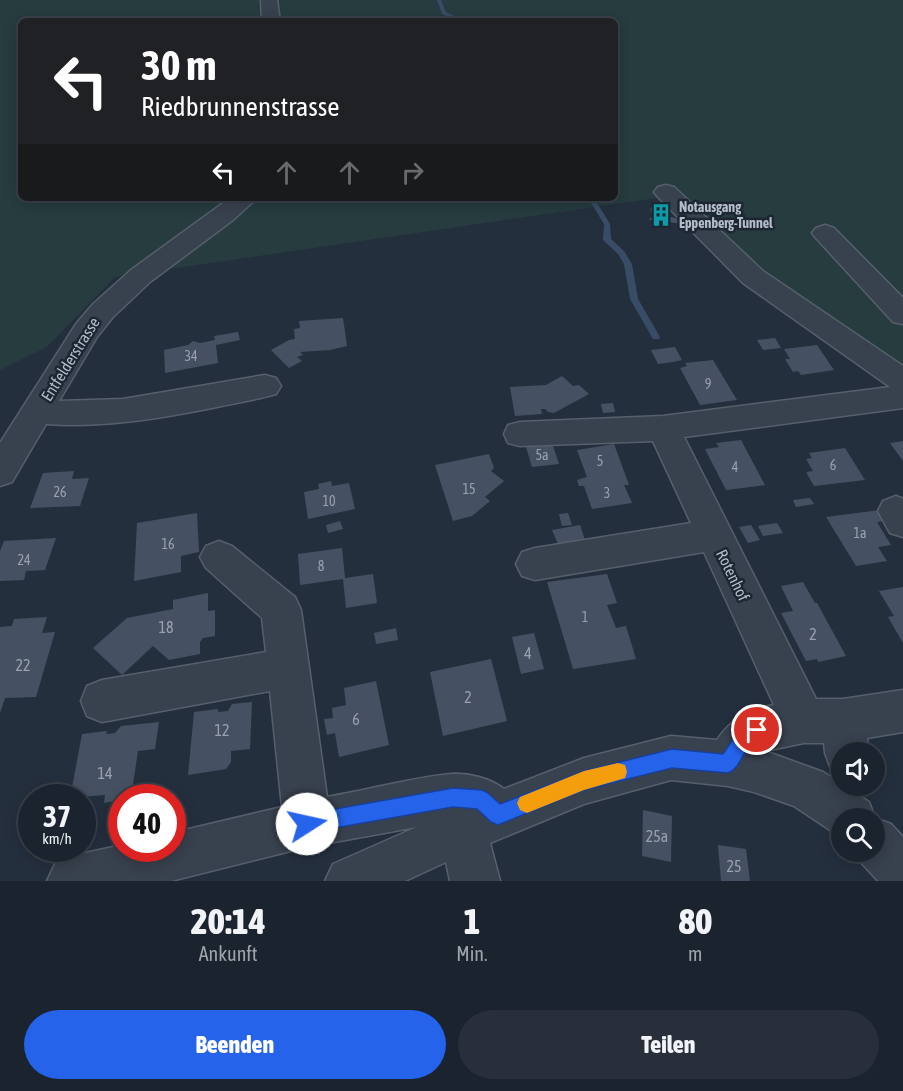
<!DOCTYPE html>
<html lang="de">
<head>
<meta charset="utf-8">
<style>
	body { margin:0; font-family:"Asap Condensed",sans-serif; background:#282f3a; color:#f1f3f6; height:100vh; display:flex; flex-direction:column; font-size:22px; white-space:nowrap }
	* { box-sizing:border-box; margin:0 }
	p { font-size:20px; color:#a0a4aa }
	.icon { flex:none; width:33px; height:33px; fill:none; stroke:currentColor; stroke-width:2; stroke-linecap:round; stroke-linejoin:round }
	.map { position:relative; height:881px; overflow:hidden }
	.details { display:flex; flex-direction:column; background:#1b232e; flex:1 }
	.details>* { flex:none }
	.guide { position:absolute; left:18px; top:18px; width:600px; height:183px; border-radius:9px; box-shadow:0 3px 15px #0003,0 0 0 2px #39404a; background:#202124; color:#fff; overflow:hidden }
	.controls { position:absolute; left:831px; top:742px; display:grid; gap:12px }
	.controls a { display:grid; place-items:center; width:54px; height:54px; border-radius:50%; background:#1b232e; box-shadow:0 3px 15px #0003,0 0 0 2px #39404a; font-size:30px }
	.speed { position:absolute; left:18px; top:784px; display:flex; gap:12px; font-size:30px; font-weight:700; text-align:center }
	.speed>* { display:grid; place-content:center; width:78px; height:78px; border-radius:50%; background:#1b232e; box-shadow:0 3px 15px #0003,0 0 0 2px #39404a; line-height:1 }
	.speed small { font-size:15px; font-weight:400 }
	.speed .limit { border:9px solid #d22; background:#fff; color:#111 }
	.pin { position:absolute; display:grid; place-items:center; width:51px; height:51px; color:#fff; margin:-26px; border:3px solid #fff; border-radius:50%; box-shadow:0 2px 6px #0007 }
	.me { position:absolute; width:66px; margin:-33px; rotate:80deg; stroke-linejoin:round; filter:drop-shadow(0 0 4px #0008) }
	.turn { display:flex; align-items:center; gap:21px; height:126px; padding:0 24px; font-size:27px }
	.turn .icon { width:78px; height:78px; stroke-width:2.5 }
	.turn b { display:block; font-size:42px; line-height:51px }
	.lanes { display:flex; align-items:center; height:57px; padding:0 24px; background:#0003; justify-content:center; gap:30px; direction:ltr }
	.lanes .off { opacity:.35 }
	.eta { display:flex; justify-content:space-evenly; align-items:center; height:102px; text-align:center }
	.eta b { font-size:36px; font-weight:800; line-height:42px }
	.primary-button { display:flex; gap:12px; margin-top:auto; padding:12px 24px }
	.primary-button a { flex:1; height:69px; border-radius:36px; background:#2563eb; color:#fff; font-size:24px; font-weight:800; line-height:69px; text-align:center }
	.primary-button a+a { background:#282f3a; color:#f1f3f6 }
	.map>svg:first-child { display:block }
</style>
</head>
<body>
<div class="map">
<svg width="903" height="881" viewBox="0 0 903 881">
	<rect width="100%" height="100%" fill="#242f3e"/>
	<path fill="#263c3f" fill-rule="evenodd" d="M0 0H903V375L820 319 670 196 115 277 47 347 0 370ZM21 21H615V198H21Z"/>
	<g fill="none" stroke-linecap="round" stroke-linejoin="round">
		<path fill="#394c67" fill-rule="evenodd" d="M437 0H441L446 12 465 21H459L442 14Z
			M588 198H594L610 224 611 239 624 251 632 264 638 299 660 337 659 339H653L630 299 624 264 618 254 603 240 604 224Z"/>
	</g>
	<path fill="#455162" d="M663 205 671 210 668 216 684 221 685 224 649 220 653 215 650 209 653 206Z
		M343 318 347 346 330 350 300 352 303 355 297 357 302 361 289 368 271 350 289 340 295 339 294 329 300 328 299 321Z
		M238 332 240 340 216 345 218 363 165 373 164 350 188 345 193 341 200 343 215 340 214 336Z
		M775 338 781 348 763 350 757 340Z
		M817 345 834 370 801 375 798 371 793 372 785 359H790L784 349Z
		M675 347 682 360 673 362 658 364 651 350Z
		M713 360 737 400 700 405 680 368 687 366 685 363Z
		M562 376 573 386 579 385 589 394 554 413 548 412 545 409H541L542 414 515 416 510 387 546 385Z
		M613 403 615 412 603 413 601 404Z
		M741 440 765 485 726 490 705 449 719 447 716 443Z
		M903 441V461L890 443Z
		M552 443 559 464 532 467 526 447Z
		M614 444 629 485H624L632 503 592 509 584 486H579L577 480 587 477 577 450Z
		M845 448 865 480 814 486 806 472 813 471 806 459 812 458 809 453Z
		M489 454 494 468 491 471 504 481 485 497 490 501 472 516 453 521 435 465Z
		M74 471 72 479 89 478 80 506 30 508 43 473Z
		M331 481 332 486 349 483 355 509 308 519 304 492 319 489 318 484Z
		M810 498 814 504 796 507 793 500Z
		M880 510 890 520 877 522 891 545 878 547 887 561 856 566 826 517Z
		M197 513 199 552 181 556V572L134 581 137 523Z
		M568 513 572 525 562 526 559 514Z
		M340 521 343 529 328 533 326 525Z
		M777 523 783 533 763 536 758 526Z
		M580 525 585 540 558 544 552 530Z
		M751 525 760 540 748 543 739 527Z
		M56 538 45 570 26 571 24 580 0 581V551L4 541Z
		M342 548 345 578 373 574 377 603 346 608 343 579 300 585 298 554Z
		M607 574 617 603 607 605 616 628 626 626 636 659 573 669 547 582Z
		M803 582 815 603H817L846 656 818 662 817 659 806 661 781 613 793 611 781 586Z
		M903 587V643L888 617 894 616 879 591Z
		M208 593V611L215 610V636L203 638 200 642V654L169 660 153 646 122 675 93 648 127 618 173 609V600Z
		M47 617 42 633 55 632 36 697 5 698 0 713V627L12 626 14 619Z
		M396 628 398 640 376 644 374 633Z
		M534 633 544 669 521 674 512 637Z
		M491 659 507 721 443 736 430 672Z
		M376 681 389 745 339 757 335 733 327 735 324 719 333 718 332 708 346 705 344 688Z
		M252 702 250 749 231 751V762L226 769 188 775 194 712 218 709V712L228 711 232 704Z
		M159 722 155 749 138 751 131 798 104 803 105 795 70 798 82 734 107 731 106 734 115 733 121 726Z
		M643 810 672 816 671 862 642 856Z
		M718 845 746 849 750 881H721Z"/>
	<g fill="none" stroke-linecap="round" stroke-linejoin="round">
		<g stroke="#565f6c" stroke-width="3">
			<path id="minor" d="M261 0H277L280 21H262Z
				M666 185 674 187 763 271 903 366V408L684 437 816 699H843L903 690V732L867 738 869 753H842V773L831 769 825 753 824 743H804L765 751 823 772 869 802 875 818 891 824 903 837V881H878L857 858 855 852H874V819H842V838L794 806 754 792 728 786 671 780 584 804 490 843 500 881H450L446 862 405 881H325L333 864 417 827 307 847 171 881H47L55 864 72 856 122 845V849H172V833L282 807 270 691 102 722 87 716 81 701 87 686 102 680 266 652 262 618 206 568 200 557 206 546 219 541 232 546 295 597 301 610 327 797C368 790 410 778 451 774 469 773 490 778 504 789L584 758 671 736 717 740C732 718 749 710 774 705L704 552 535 580 522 576 516 564 522 552 535 548 691 523 653 441 520 446 508 443 504 434 508 425 520 422 663 416 890 387 743 283 658 197 654 192 658 187Z
				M230 198H257L233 220 150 282 113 317 97 337 59 401 123 399 265 375 276 378 281 386 276 394C255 400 234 403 212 408 157 419 102 428 46 424L12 482 0 486V443L76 324 93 304 131 270Z
				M825 225 834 228 903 298V324L893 322 816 238 812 233 816 228Z
				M896 496 903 499V537L890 533 878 511 883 501Z"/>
		</g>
		<use href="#minor" fill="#38414e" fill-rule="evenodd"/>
	</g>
	<path fill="#2563eb" stroke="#184099" stroke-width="1.5" d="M757 721 763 723 766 730C762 738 755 741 749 747 741 756 739 769 728 773L672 768 584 790 498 825 491 822 477 809 453 807 307 833 300 831 297 824 300 817 307 814 453 788 482 790 488 793 500 804 584 771 672 749 723 754 736 735Z"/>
	<path fill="#f59e0b" d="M618 763 625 765 627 772 625 778 584 790 527 813 520 810 517 803 520 797 584 771Z"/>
	<defs>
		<g id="building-bare" transform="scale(1.8)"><path d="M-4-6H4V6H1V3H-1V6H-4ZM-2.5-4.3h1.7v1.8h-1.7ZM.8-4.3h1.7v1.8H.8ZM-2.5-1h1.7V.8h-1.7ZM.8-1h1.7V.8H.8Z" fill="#0f9aa8" stroke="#1d2633" stroke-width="2.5" paint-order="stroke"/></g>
	</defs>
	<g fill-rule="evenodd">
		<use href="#building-bare" x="661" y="215"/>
	</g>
	<g text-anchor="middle" stroke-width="5" stroke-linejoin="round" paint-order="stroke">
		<g font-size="14" font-weight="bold" fill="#b4bcc9" stroke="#1d2633" text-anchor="start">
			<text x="679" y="212">Notausgang<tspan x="679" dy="16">Eppenberg-Tunnel</tspan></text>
		</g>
		<g font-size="14" fill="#98a1af">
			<text x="191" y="361">34</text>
			<text x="708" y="389">9</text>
			<text x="542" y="460">5a</text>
			<text x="600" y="466">5</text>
			<text x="833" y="470">6</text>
			<text x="735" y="472">4</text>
			<text x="469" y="494">15</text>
			<text x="60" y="497">26</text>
			<text x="607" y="498">3</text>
			<text x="329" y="506">10</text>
			<text x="860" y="538">1a</text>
			<text x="168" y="549">16</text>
			<text x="24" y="565">24</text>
			<text x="321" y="571">8</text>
			<text x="585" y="622">1</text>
		</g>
		<g font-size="16" fill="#b4bcc9" stroke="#1d2633">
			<text transform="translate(70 359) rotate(-58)" y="6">Entfelderstrasse</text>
			<text transform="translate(733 575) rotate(64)" y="6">Rotenhof</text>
		</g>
		<g font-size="16" fill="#98a1af">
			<text x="166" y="633">18</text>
			<text x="813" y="640">2</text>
			<text x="528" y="659">4</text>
			<text x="23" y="671">22</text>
			<text x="468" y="703">2</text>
			<text x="356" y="725">6</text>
			<text x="222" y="736">12</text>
			<text x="105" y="779">14</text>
			<text x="657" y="842">25a</text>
			<text x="734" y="872">25</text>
		</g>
	</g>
</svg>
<div class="controls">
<a><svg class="icon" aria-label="sound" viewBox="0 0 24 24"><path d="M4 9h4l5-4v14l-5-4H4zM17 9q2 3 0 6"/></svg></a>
<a><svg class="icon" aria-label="search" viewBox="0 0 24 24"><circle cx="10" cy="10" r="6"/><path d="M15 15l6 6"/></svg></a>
</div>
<div class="speed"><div>37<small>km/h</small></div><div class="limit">40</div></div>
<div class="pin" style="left:757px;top:730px;background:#d93025"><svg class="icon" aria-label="arrive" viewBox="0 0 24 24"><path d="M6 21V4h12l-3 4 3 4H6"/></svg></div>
<svg class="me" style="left:307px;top:824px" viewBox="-20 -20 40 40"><circle r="19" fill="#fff"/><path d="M0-13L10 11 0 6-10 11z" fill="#2563eb"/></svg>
<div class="guide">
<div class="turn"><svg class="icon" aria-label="left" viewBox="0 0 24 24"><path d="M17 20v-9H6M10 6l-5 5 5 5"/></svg><div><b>30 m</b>Riedbrunnenstrasse</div></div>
<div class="lanes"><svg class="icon" aria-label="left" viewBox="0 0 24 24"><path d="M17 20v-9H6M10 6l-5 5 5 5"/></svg><svg class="icon off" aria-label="ahead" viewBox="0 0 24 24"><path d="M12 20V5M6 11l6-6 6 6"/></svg><svg class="icon off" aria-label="ahead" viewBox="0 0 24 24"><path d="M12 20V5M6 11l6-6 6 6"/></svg><svg class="icon off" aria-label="right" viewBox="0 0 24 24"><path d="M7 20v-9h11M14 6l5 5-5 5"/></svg></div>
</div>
</div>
<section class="details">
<div class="eta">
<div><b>20:14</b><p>Ankunft</p></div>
<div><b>1</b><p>Min.</p></div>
<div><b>80</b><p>m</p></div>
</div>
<div class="primary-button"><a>Beenden</a><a>Teilen</a></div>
</section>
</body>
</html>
